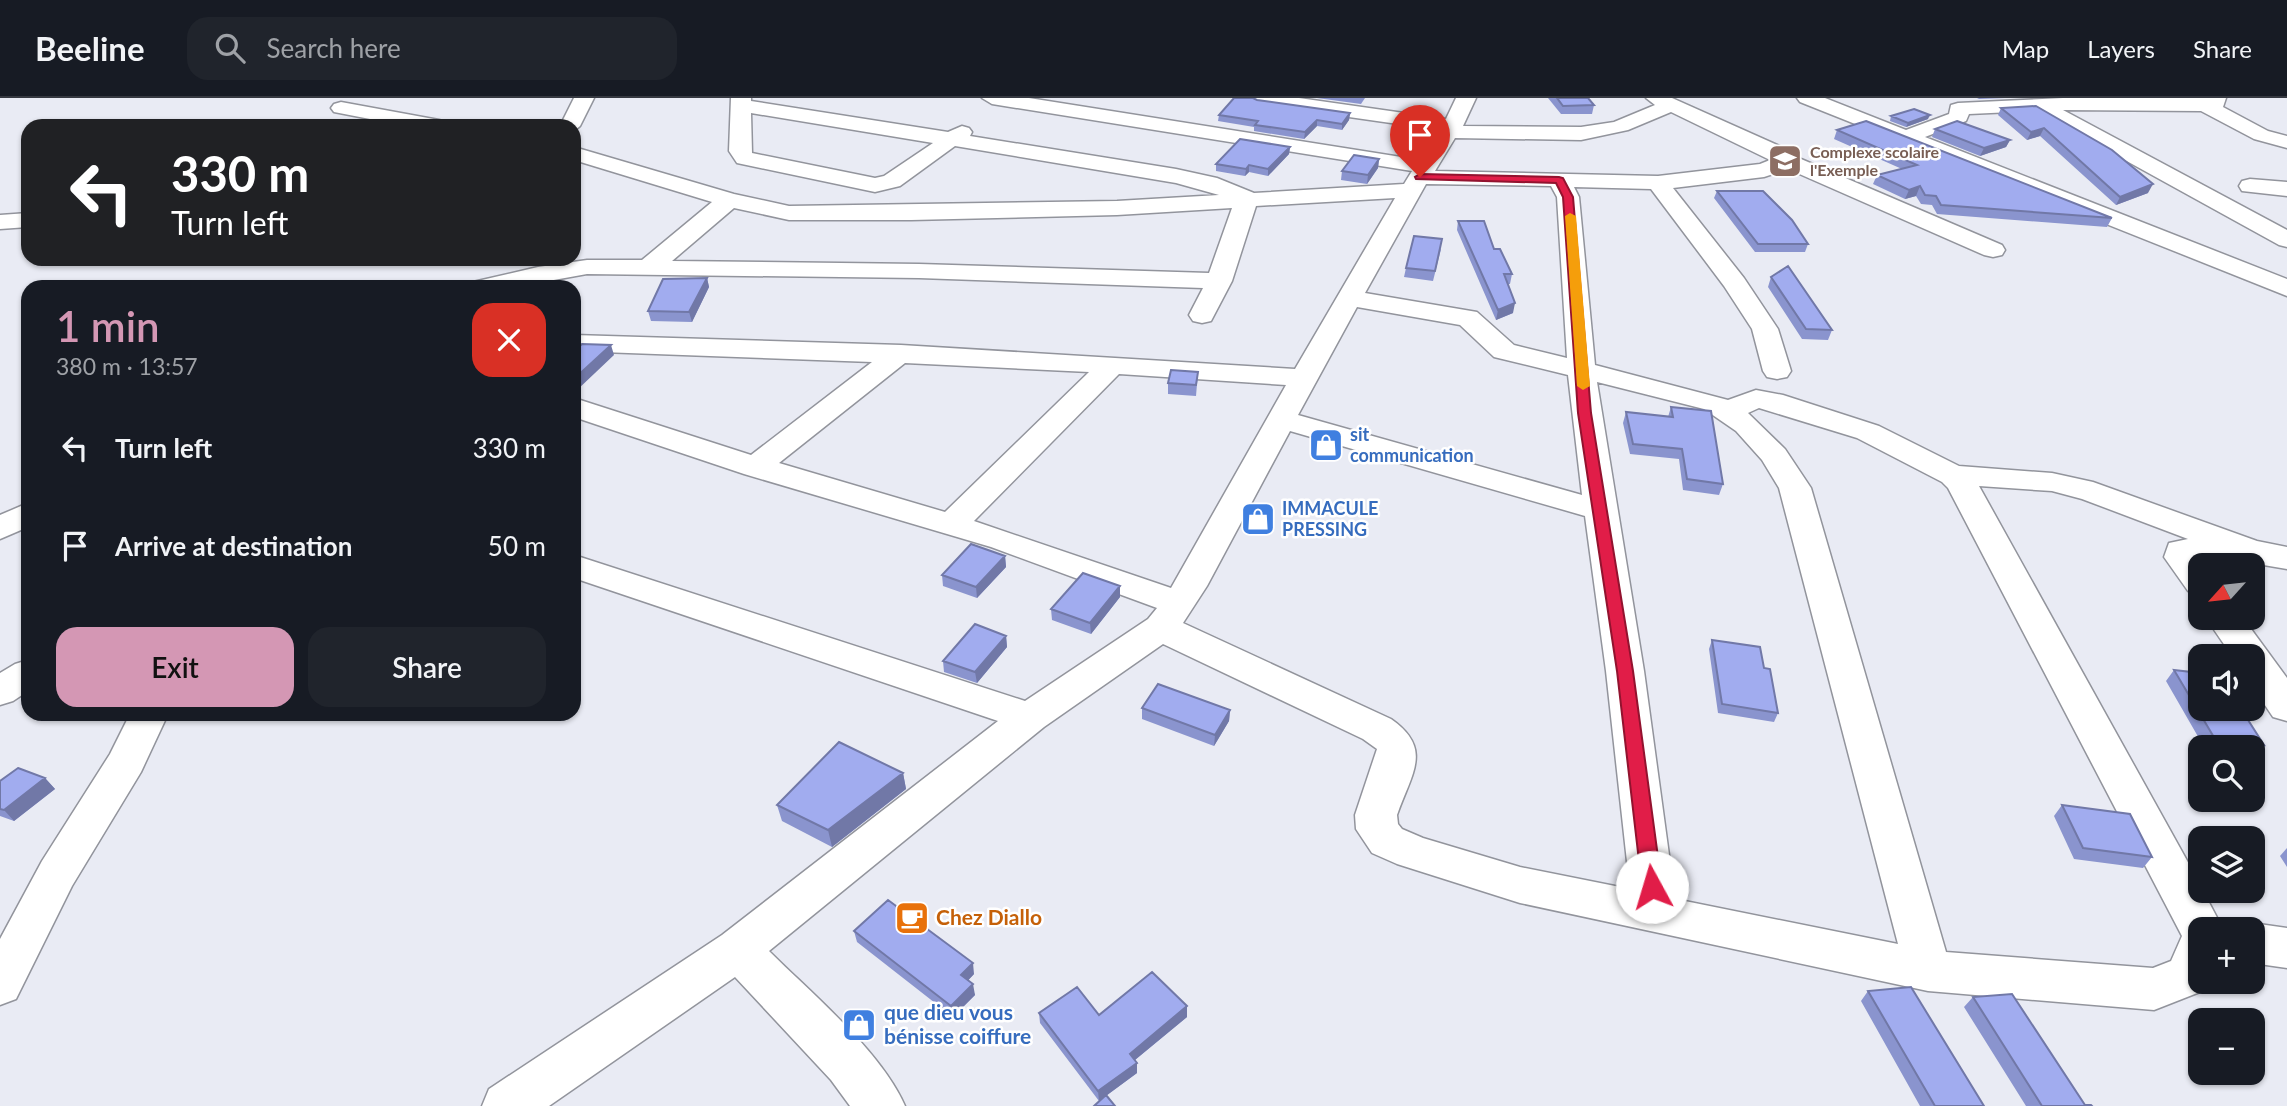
<!DOCTYPE html>
<html lang="en">
<head>
<meta charset="utf-8">
<style>
	body { margin:0; font-family:Lato,sans-serif; background:#20242c; color:#f1f3f6; height:100vh; display:flex; flex-direction:column; font-size:26px; white-space:nowrap }
	* { box-sizing:border-box; margin:0 }
	p { font-size:23px; color:#9ea1a6 }
	.icon { flex:none; width:38px; height:38px; fill:none; stroke:currentColor; stroke-width:2; stroke-linecap:round; stroke-linejoin:round }
	.map { position:relative; flex:1; overflow:hidden }
	.panel { position:absolute; left:21px; top:182px; width:560px; height:441px; display:flex; flex-direction:column; background:#171b24; border-radius:21px; box-shadow:0 2px 5px #0004 }
	.panel>* { flex:none }
	.hud { position:absolute; left:21px; top:21px; width:560px; height:147px; border-radius:21px; box-shadow:0 2px 5px #0004; background:#202124; color:#fff; overflow:hidden }
	.needle { width:46px; rotate:243deg }
	.buttons { position:absolute; left:2188px; top:455px; display:grid; gap:14px }
	.buttons a { display:grid; place-items:center; width:77px; height:77px; border-radius:14px; background:#171b24; box-shadow:0 2px 5px #0004; font-size:35px }
	.pin { position:absolute; display:grid; place-items:center; width:60px; height:60px; color:#fff; margin:-72px -30px; border-radius:50% 50% 50% 0; rotate:-45deg; box-shadow:0 0 7px #0007 }
	.pin .icon { rotate:45deg }
	.me { position:absolute; width:77px; margin:-38px; rotate:354deg; stroke-linejoin:round; filter:drop-shadow(0 0 5px #0008) }
	.turn { display:flex; align-items:center; gap:24px; height:147px; padding:0 35px; font-size:32px }
	.turn .icon { width:91px; height:91px; stroke-width:2.5 }
	.turn b { display:block; font-size:49px; line-height:60px }
	.round { display:grid; place-items:center; flex:none; width:74px; height:74px; border-radius:21px; background:#20242c }
	.summary { display:flex; align-items:center; justify-content:space-between; height:119px; padding:0 35px }
	h1 { font-size:42px; font-weight:600; line-height:52px; color:#d497b4 }
	.action { display:flex; gap:14px; margin-top:auto; padding:14px 35px }
	.action a { flex:1; height:80px; border-radius:21px; background:#d497b4; color:#111; font-size:28px; font-weight:600; line-height:80px; text-align:center }
	.action a+a { background:#20242c; color:#f1f3f6 }
	ul { padding:0; list-style:none }
	li { display:flex; align-items:center; gap:21px; height:98px; padding:0 35px }
	li div { flex:1 }
	li b { display:block; font-size:26px }
	li em { font-style:normal }
	header { display:flex; align-items:center; gap:42px; box-sizing:border-box; height:98px; padding:0 35px; background:#171b24; border-bottom:2px solid #363941 }
	header strong { font-size:33px }
	nav { display:flex; gap:38px; margin-inline-start:auto; font-size:24px }
	.search { width:490px; height:63px; background:#20242c; display:flex; align-items:center; gap:18px; box-sizing:border-box; padding:0 24px; border-radius:21px; color:#9ea1a6; font-size:26px }
	.map>svg:first-child { display:block }
</style>
</head>
<body>
<header>
<strong>Beeline</strong>
<div class="search"><svg class="icon" aria-label="search" viewBox="0 0 24 24"><circle cx="10" cy="10" r="6"/><path d="M15 15l6 6"/></svg>Search here</div>
<nav><a>Map</a><a>Layers</a><a>Share</a></nav>
</header>
<div class="map">
<svg width="2287" height="1008" viewBox="0 0 2287 1008">
	<rect width="100%" height="100%" fill="#e9ebf4"/>
	<g fill="none" stroke-linecap="round" stroke-linejoin="round">
		<g stroke="#92949c" stroke-width="3">
			<path id="minor" d="M574 0H594L580 28 574 33V28H560Z
				M731 0H751V3L948 34 962 28 969 30 972 34 970 38 1176 71 1217 80 1254 95 1404 86 1412 73 992 6 982 0H1029L1420 62 1440 32 1257 6 1247 0H1299L1446 21 1456 0H1476L1463 28 1581 29 1614 24 1655 7 1646 0H1672L1784 50 1787 55 2002 147 2005 152 2002 157 1993 159 1984 157 1788 71 1764 79 1673 90 1744 180 1778 231 1791 273 1787 279 1777 281 1767 279 1763 273 1752 231 1724 188 1651 91 1574 89 1579 99 1595 267 1728 302 1756 292 1783 297 1879 328 1959 368 2052 375 2093 384 2257 443 2287 449V471L2234 462 2200 461 2205 467H2200V496L2188 493 2164 459 2169 445 2188 441 2082 401 2052 393 1979 388 2200 786V793H2203L2223 831H2200V884H2209L2205 892 2154 912 1928 893 1520 805 1397 766 1372 755 1356 731 1355 717 1377 651 1363 641 1163 546 1044 629 769 853C812 896 881 953 905 1008H850L831 982 735 879 549 1008H482L489 991 722 837 998 623 574 480V457L1025 603 1148 521 1157 510 991 449 744 376 574 319V300L751 357 872 264 574 253V237L901 247 1295 271 1395 100 1256 108 1232 183 1211 223 1202 225 1193 223 1189 217 1203 190 919 180 587 176 515 189H469L473 184 538 169 587 162H642L712 104 574 62V49L734 96 789 108 1117 103 1219 97 1176 85 955 48 900 88 875 94 737 65 729 53ZM1671 14 1770 62 1760 66 1658 78 1435 73 1455 40 1581 42 1628 32ZM751 15 933 45 884 78 875 80 752 55ZM1426 86 1551 88 1557 99 1567 260 1514 247 1477 214 1365 195ZM734 110 789 122H911L1117 117 1232 110 1209 175 919 166 672 163ZM1357 209 1460 227 1494 259 1568 277 1582 397 1298 317ZM905 265 1089 274 945 414 779 365ZM1119 276 1286 287 1171 490 974 423ZM1597 284 1704 311 1736 333 1762 362 1779 390 1898 846 1675 801 1644 573ZM1759 310 1857 340 1942 384 1948 390 2182 838 2171 863 2153 870 1946 854 1811 390 1785 351 1748 315ZM1290 333 1585 418 1606 573 1630 791 1520 769 1423 740 1402 731 1398 726 1397 717C1411 676 1434 651 1391 621L1183 525 1207 488Z
				M1797 0H1825L1906 32 1949 16 1951 7 1958 5 2063 0H2226L2223 9 2268 33 2287 38V50L2254 41 2201 13 2063 12 2287 132V149L2279 147 2036 13 1969 16 1966 23 1925 39 2287 181V198L1800 4Z
				M341 4 439 22 446 24 449 28H406L334 14 331 10 334 6Z
				M2250 81 2287 84V98L2242 93 2239 88 2242 83Z
				M28 115V129L0 131V117Z
				M28 405V429L0 441V417Z
				M2206 520H2243L2287 580V623L2273 619 2252 588V558H2232Z
				M28 562V593L13 603 0 607V575L15 566Z
				M130 616H168L141 674 72 788 16 901 0 907V841L42 763 110 656Z
				M2252 825 2287 830V870L2252 865V831H2236Z"/>
		</g>
		<use href="#minor" fill="#fff" fill-rule="evenodd"/>
	</g>
	<path fill="#8a94ce" d="M1317 0H1365L1361 6Z
		M1548 0H1588L1594 7 1592 16H1561Z
		M1977 0H2005L1979 1Z
		M1257 2 1350 15 1349 22 1342 32 1317 28 1304 41 1254 33V29L1218 23 1219 17Z
		M2036 8 2148 95 2116 107 2040 38 2027 42 1998 17 2001 10Z
		M1891 18 1928 21 1906 29 1890 23Z
		M1935 31 2010 42 2006 49 1980 58 1932 39Z
		M1837 32 2112 120 2107 129 1937 116 1932 107 1921 106 1916 98 1905 101 1873 86 1877 77 1902 71 1834 41Z
		M1290 49 1289 56 1268 78 1249 74 1245 78 1216 73V66Z
		M1379 61 1378 70 1367 86 1341 82 1342 73Z
		M1717 93 1808 146 1805 154H1755L1714 100Z
		M1458 123 1494 151 1512 176 1510 186H1508L1513 215 1496 222 1457 132Z
		M1441 151 1433 183 1404 179 1406 170Z
		M1771 179 1832 232 1828 242 1802 241 1768 189Z
		M707 180 709 189 692 224 651 223 648 213Z
		M1198 274 1196 298 1168 296V285Z
		M1671 309 1723 386 1719 397 1683 392 1679 361 1630 356 1623 325 1626 314 1668 319Z
		M1005 458 1006 469 977 500 943 488 942 477Z
		M1120 488V499L1091 536 1052 522 1051 511Z
		M1006 538 1007 549 977 585 944 574 943 563Z
		M1712 542 1778 615 1774 624 1718 615 1709 551Z
		M2174 572 2264 647 2254 658H2252V649H2204L2166 583Z
		M1142 610 1230 612 1229 623 1214 648 1142 621Z
		M903 675 906 691 832 749 782 723 777 707Z
		M45 680 55 691 14 723 0 718V683Z
		M2062 707 2152 759 2143 770 2074 761 2054 718Z
		M2287 750V769L2280 758Z
		M854 833 974 876 968 882 975 897 953 919 857 844Z
		M1868 893 1984 1008H1920L1861 903Z
		M1973 899 2085 1007 2092 1008H2026L1964 909Z
		M1039 915 1099 917 1187 919 1135 962 1137 975 1099 1003 1040 925Z"/>
	<path fill="#7178a7" d="M1350 15 1349 22 1342 32V26Z
		M1930 17 1928 21 1906 29 1908 25Z
		M1317 22V28L1304 41 1305 34Z
		M2044 30 2040 38 2027 42 2031 34Z
		M2010 42 2006 49 1980 58 1984 50Z
		M1290 49 1289 56 1268 78V71Z
		M1379 61 1378 70 1367 86 1368 77Z
		M1249 67V74L1245 78 1246 71Z
		M2153 86 2148 95 2116 107 2120 99Z
		M1920 88 1916 98 1905 101 1909 92Z
		M707 180 709 189 692 224 689 214Z
		M1515 205 1513 215 1496 222 1498 212Z
		M611 247 614 257 576 293 574 287V281Z
		M1005 458 1006 469 977 500 976 489Z
		M1120 488V499L1091 536 1090 525Z
		M1006 538 1007 549 977 585 975 574Z
		M1230 612 1229 623 1214 648 1215 637Z
		M903 675 906 691 832 749 828 732Z
		M45 680 55 691 14 723 4 712Z
		M973 865 974 876 963 888 961 877Z
		M973 886 975 897 953 919 951 908Z
		M1187 908V919L1130 966V956Z
		M1137 965V975L1099 1003 1098 993Z"/>
	<path fill="#a1acef" stroke="#7178a7" stroke-width="2" d="M1234 0H1253L1257 2 1350 15 1342 26 1317 22 1305 34 1255 27 1258 23 1219 17Z
		M1557 0H1588L1594 7 1563 8Z
		M2036 8 2112 52 2153 86 2120 99 2044 30 2031 34 2001 10Z
		M1914 11 1930 17 1908 25 1891 18Z
		M1866 23 2112 120 1941 107 1936 98 1925 97 1920 88 1909 92 1877 77 1917 67 1837 32Z
		M1957 23 2010 42 1984 50 1935 31Z
		M1240 41 1290 49 1268 71 1249 67 1246 71 1216 66Z
		M1354 57 1379 61 1368 77 1342 73Z
		M1717 93H1763L1792 122 1808 146H1758Z
		M1458 123H1484L1494 151H1500L1512 176H1504L1515 205 1498 212Z
		M1414 138 1442 141 1435 173 1406 170Z
		M1788 168 1832 232 1806 231 1771 179Z
		M707 180 689 214 648 213 663 181Z
		M582 246 611 247 574 281V253Z
		M1171 272 1198 274 1196 287 1168 285Z
		M1671 309 1711 313 1723 386 1687 381 1682 351 1633 346 1626 314 1673 319Z
		M971 446 1005 458 976 489 942 477Z
		M1083 475 1120 488 1090 525 1051 511Z
		M975 526 1006 538 975 574 943 563Z
		M1712 542 1760 549 1764 570 1770 571 1778 615 1722 606Z
		M2174 572 2200 575V611H2241L2264 647 2215 641Z
		M1158 586 1230 612 1215 637 1142 610Z
		M839 644 903 675 828 732 777 707Z
		M18 670 45 680 4 712 0 711V683Z
		M2062 707 2130 716 2152 759 2083 750Z
		M888 802 973 865 961 877 973 886 951 908 854 833Z
		M1152 874 1187 908 1130 956 1137 965 1098 993 1039 915 1077 889 1099 917Z
		M1911 889 1984 1008H1935L1868 893Z
		M2012 896 2085 1007H2091L2092 1008H2042L1973 899Z
		M1106 997 1115 1008H1094Z"/>
	<path fill="#e11d48" stroke="#92132f" stroke-width="2" d="M1420 76 1559 79 1563 80 1573 99 1591 315 1633 573 1662 789 1659 794 1652 797 1645 794 1642 789 1617 573 1578 315 1563 99 1556 85 1416 81 1415 79Z"/>
	<path fill="#f59e0b" d="M1570 115 1576 118 1590 288 1583 292 1577 288 1565 118Z"/>
	<defs>
		<g id="school-square" transform="scale(1.75)"><rect x="-9" y="-9" width="18" height="18" rx="4" fill="#8d6e63" stroke="#fff"/><path d="M0-5L7-2L0 1L-7-2ZM-4 1L0 2.5L4 1V4Q0 6-4 4Z" fill="#fff"/></g>
		<g id="shop-square" transform="scale(1.75)"><rect x="-9" y="-9" width="18" height="18" rx="4" fill="#3f7fe0" stroke="#fff"/><path d="M-5-2.5h2.3a2.7 3.5 0 0 1 5.4 0H5L5.5 6h-11ZM-1.5-2.5h3a1.5 2.3 0 0 0-3 0Z" fill="#fff"/></g>
		<g id="cafe-square" transform="scale(1.75)"><rect x="-9" y="-9" width="18" height="18" rx="4" fill="#e8710a" stroke="#fff"/><path d="M-5.5-4.5H6V0H3Q3 3.5 0 3.5H-2.5Q-5.5 3.5-5.5 0ZM3-3.2v2h1.7v-2ZM-6 4.5H4V6H-6Z" fill="#fff"/></g>
	</defs>
	<g fill-rule="evenodd">
		<use href="#school-square" x="1785" y="63"/>
		<use href="#shop-square" x="1326" y="347"/>
		<use href="#shop-square" x="1258" y="421"/>
		<use href="#cafe-square" x="912" y="820"/>
		<use href="#shop-square" x="859" y="927"/>
	</g>
	<g text-anchor="middle" stroke-width="5" stroke-linejoin="round" paint-order="stroke">
		<g font-size="16" font-weight="bold" fill="#785e54" stroke="#fff" text-anchor="start">
			<text x="1810" y="60">Complexe scolaire<tspan x="1810" dy="18">l'Exemple</tspan></text>
		</g>
		<g font-size="18" font-weight="bold" fill="#366cbe" stroke="#fff" text-anchor="start">
			<text x="1350" y="343">sit<tspan x="1350" dy="21">communication</tspan></text>
			<text x="1282" y="417">IMMACULE<tspan x="1282" dy="21">PRESSING</tspan></text>
		</g>
		<g font-size="21" font-weight="bold" fill="#c56008" stroke="#fff" text-anchor="start">
			<text x="936" y="827">Chez Diallo</text>
		</g>
		<g font-size="21" font-weight="bold" fill="#366cbe" stroke="#fff" text-anchor="start">
			<text x="884" y="922">que dieu vous<tspan x="884" dy="24">bénisse coiffure</tspan></text>
		</g>
	</g>
</svg>
<div class="buttons">
<a><svg class="needle" viewBox="-14 -14 28 28"><path d="M0-13l5 13h-10z" fill="#e53935"/><path d="M0 13l5-13h-10z" fill="#9ea1a6"/></svg></a>
<a><svg class="icon" aria-label="sound" viewBox="0 0 24 24"><path d="M4 9h4l5-4v14l-5-4H4zM17 9q2 3 0 6"/></svg></a>
<a><svg class="icon" aria-label="search" viewBox="0 0 24 24"><circle cx="10" cy="10" r="6"/><path d="M15 15l6 6"/></svg></a>
<a><svg class="icon" aria-label="layers" viewBox="0 0 24 24"><path d="M12 4l9 5-9 5-9-5zM3 14l9 5 9-5"/></svg></a>
<a>+</a>
<a>−</a>
</div>
<div class="pin" style="left:1420px;top:79px;background:#d93025"><svg class="icon" aria-label="arrive" viewBox="0 0 24 24"><path d="M6 21V4h12l-3 4 3 4H6"/></svg></div>
<svg class="me" style="left:1652px;top:789px" viewBox="-20 -20 40 40"><circle r="19" fill="#fff"/><path d="M0-13L10 11 0 6-10 11z" fill="#e11d48"/></svg>
<div class="hud">
<div class="turn"><svg class="icon" aria-label="left" viewBox="0 0 24 24"><path d="M17 20v-9H6M10 6l-5 5 5 5"/></svg><div><b>330 m</b>Turn left</div></div>
</div>
<section class="panel">
<div class="summary"><div><h1>1 min</h1><p>380 m · 13:57</p></div><a class="round" style="background:#d93025;color:#fff"><svg class="icon" aria-label="close" viewBox="0 0 24 24"><path d="M6 6l12 12M18 6L6 18"/></svg></a></div>
<ul>
<li><svg class="icon" aria-label="left" viewBox="0 0 24 24"><path d="M17 20v-9H6M10 6l-5 5 5 5"/></svg><div><b>Turn left</b></div><em>330 m</em></li>
<li><svg class="icon" aria-label="arrive" viewBox="0 0 24 24"><path d="M6 21V4h12l-3 4 3 4H6"/></svg><div><b>Arrive at destination</b></div><em>50 m</em></li>
</ul>
<div class="action"><a>Exit</a><a>Share</a></div>
</section>
</div>
</body>
</html>
